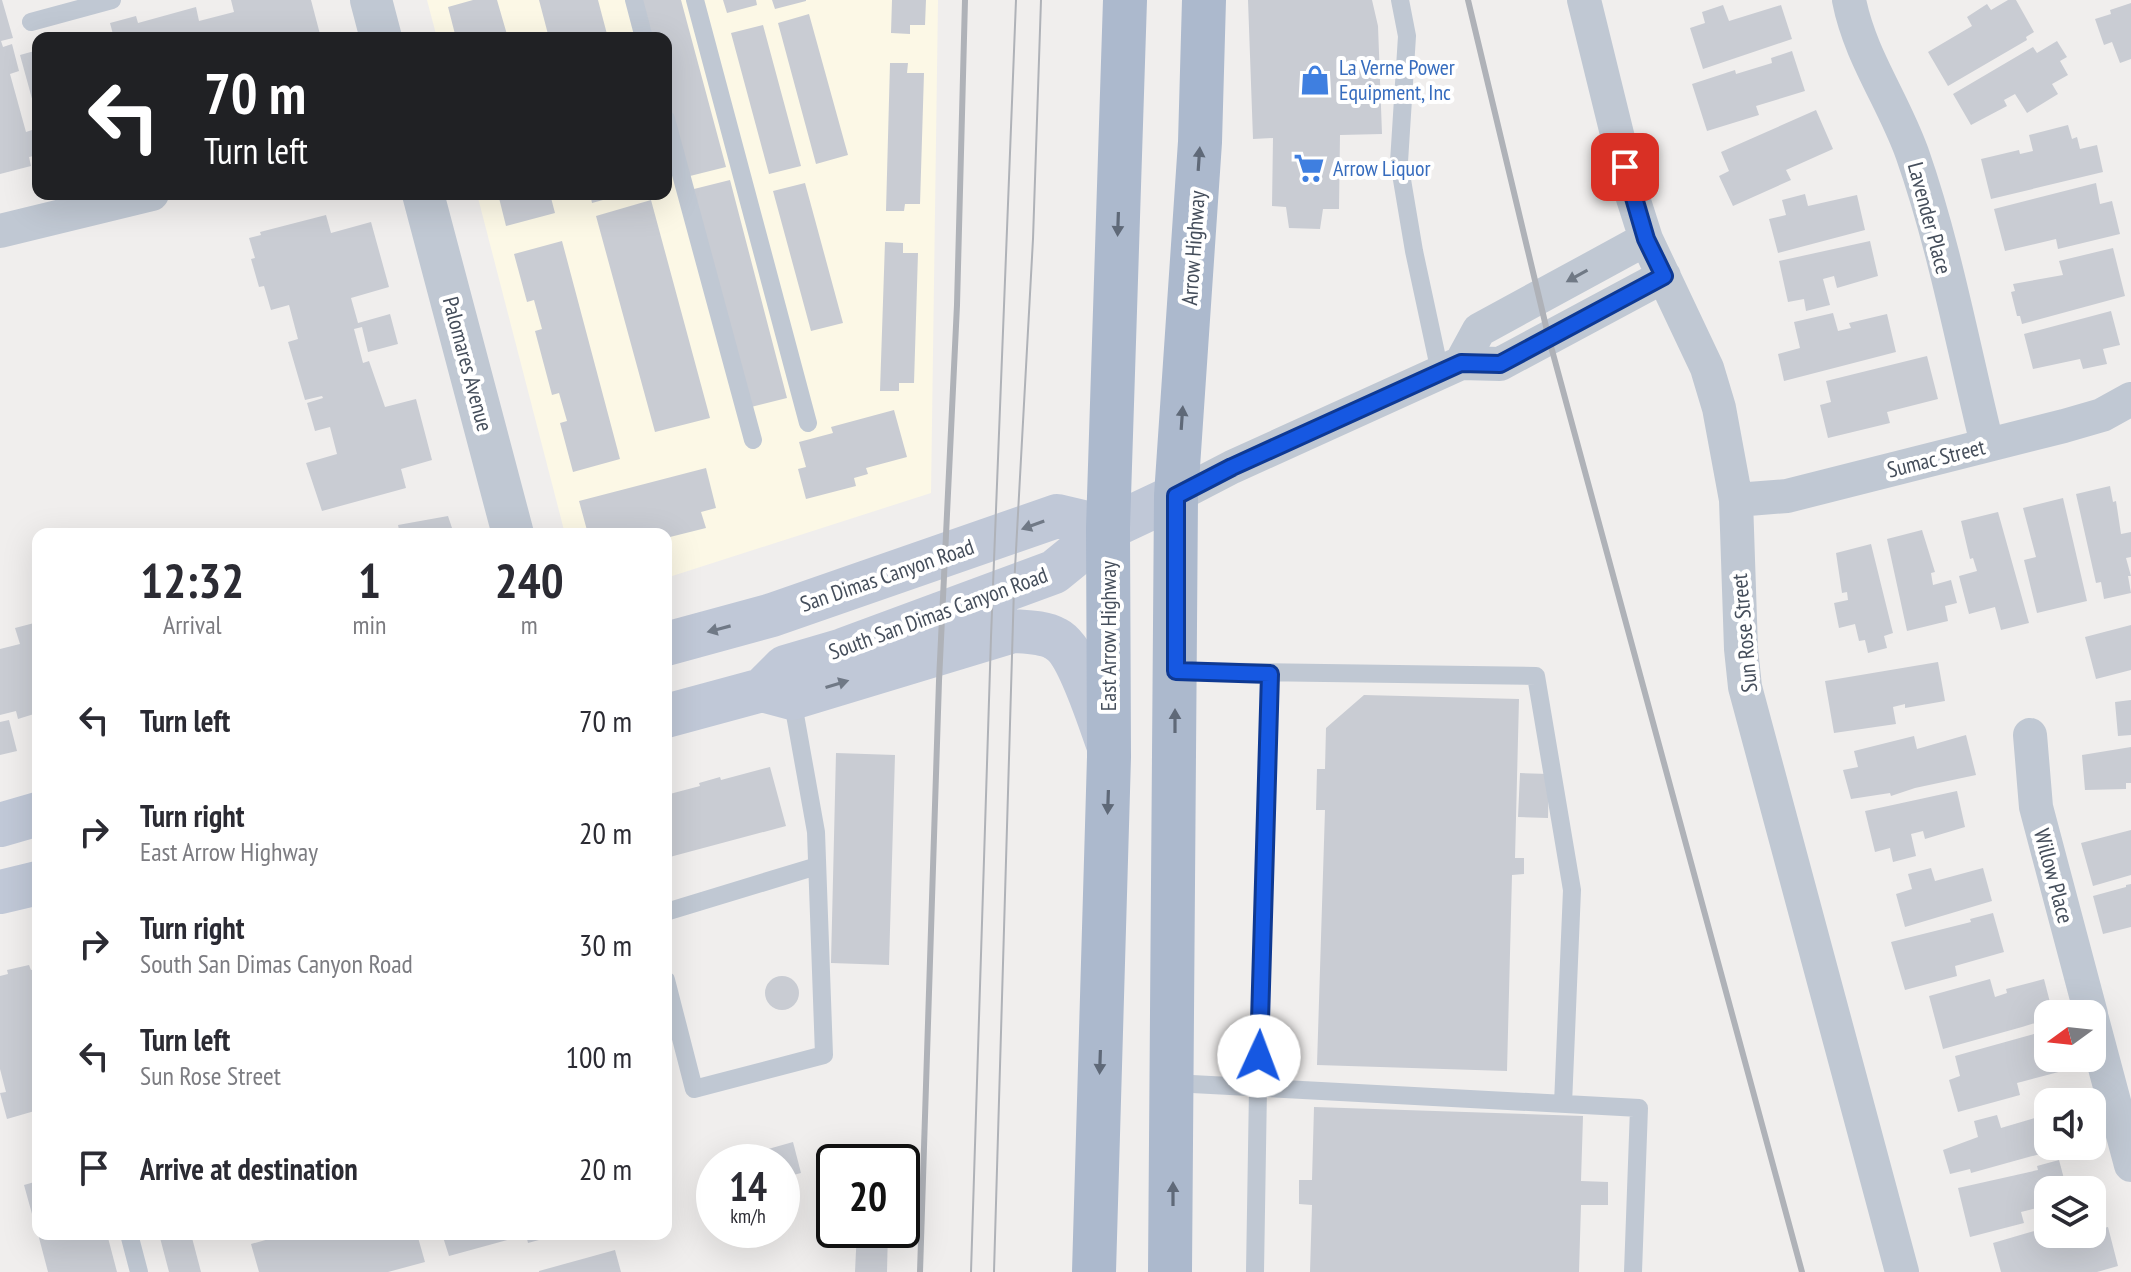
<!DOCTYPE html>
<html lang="en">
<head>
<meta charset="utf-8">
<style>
	body { margin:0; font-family:"PT Sans Narrow",sans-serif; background:#f2f2f3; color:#2b2b33; height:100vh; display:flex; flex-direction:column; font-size:30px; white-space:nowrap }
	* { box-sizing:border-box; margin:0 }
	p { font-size:26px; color:#7c7c81 }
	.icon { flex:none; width:44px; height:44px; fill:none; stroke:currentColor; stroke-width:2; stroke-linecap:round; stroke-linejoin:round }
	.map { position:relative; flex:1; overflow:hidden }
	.details { position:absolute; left:32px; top:528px; width:640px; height:712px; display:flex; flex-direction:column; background:#fff; border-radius:16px; box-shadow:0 8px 32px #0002 }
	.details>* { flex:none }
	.top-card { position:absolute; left:32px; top:32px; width:640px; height:168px; border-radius:16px; box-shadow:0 8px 32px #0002; background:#202124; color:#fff; overflow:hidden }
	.needle { width:52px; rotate:255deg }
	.tools { position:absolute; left:2034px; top:1000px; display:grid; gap:16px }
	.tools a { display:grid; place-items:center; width:72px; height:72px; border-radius:16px; background:#fff; box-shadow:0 8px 32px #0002; font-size:40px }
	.speed { position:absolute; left:696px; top:1144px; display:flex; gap:16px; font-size:40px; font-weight:700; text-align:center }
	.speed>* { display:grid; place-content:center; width:104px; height:104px; border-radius:50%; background:#fff; box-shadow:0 8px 32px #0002; line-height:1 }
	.speed small { font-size:20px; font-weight:400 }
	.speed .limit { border:4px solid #111; border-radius:12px; background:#fff; color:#111 }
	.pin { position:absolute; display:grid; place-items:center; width:68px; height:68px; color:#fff; margin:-34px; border-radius:16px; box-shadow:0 4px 12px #0006 }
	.me { position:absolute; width:88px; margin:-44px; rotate:2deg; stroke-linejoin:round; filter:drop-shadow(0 0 6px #0008) }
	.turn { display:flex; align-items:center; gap:28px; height:168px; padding:0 40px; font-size:36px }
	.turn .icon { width:104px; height:104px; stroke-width:2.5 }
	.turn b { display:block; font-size:56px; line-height:68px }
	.eta { display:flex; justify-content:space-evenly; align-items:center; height:136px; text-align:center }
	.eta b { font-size:48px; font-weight:600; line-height:56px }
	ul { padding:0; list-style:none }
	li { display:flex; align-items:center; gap:24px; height:112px; padding:0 40px }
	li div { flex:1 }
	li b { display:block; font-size:30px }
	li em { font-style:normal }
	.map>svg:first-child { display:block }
</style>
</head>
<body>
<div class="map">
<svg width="2131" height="1272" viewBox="0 0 2131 1272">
	<rect width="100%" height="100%" fill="#f0eeed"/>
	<path fill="#fcf8e6" d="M427 0H938L931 493 666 578V534H565L477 194H666V38H437Z"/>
	<path fill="#c9ccd3" d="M0 0H2L13 38 1 41 3 47 12 44 19 71 10 74 26 132 38 128V155L29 157 31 166 0 174Z
		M231 0H311L321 38H114L110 23 136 16 138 23 196 7 199 21 234 12Z
		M473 0H497L508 38H456L448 7Z
		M539 0H598L608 38H549Z
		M639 0H681L726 167 686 177 666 101V38H649Z
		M723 0H756L757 5 727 13Z
		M772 0H806V1L775 9Z
		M892 0H926L925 25H910V34L891 33Z
		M1248 0H1372L1378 26 1382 134 1340 135 1339 209H1323L1320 229 1289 228 1286 207 1272 206 1273 138 1253 139Z
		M2008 0H2016L2034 32 2026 37 2027 40 1948 86 1928 52 1972 26 1967 17 1987 4 1991 10Z
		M2131 3V59L2120 63 2112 42 2104 45 2095 19 2111 14 2110 10Z
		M1723 5 1729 21 1781 5 1792 39 1703 69 1690 28 1705 23 1702 12Z
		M809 14 848 155 816 164 778 23Z
		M763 25 801 166 769 174 731 33Z
		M2057 41 2067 57 2060 61 2068 75 2052 84 2058 94 2027 113 2015 94 2004 100 2007 106 1971 125 1953 94 2033 47 2037 53Z
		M38 50V117H37L20 55Z
		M1792 51 1805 91 1756 106 1759 115 1707 131 1692 84 1735 70 1736 74 1772 63 1771 58Z
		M890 63H908L907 73H924L920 204H905L904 211H886Z
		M1816 110 1833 149 1786 170 1791 180 1733 206 1719 176 1729 171 1721 152Z
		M2068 125 2072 139 2077 137 2080 149 2097 145 2103 172 1991 199 1981 159 2019 150 2020 154 2033 151 2029 135Z
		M730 180 787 398 747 408 690 190Z
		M805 183 843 323 811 331 773 191Z
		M2096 183 2100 204 2112 201 2120 234 2058 249 2056 239 2005 251 1994 209Z
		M498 194H550L555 213 506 226Z
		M590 194H621V195L592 203Z
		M1805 194 1808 206 1857 195 1865 230 1778 253 1769 219 1786 215 1782 200Z
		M651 200 710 418 655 432 596 216Z
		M326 215 331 233 371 222 389 287 351 298 358 323 390 314 398 344 368 352 362 327 354 329 363 363 369 361 385 407 416 399 432 460 401 469 406 488 322 511 306 463 337 454 330 427 315 431 307 403 323 398 322 396 305 400 288 342 298 339 289 305 271 310 264 286 259 287 251 259 255 258 249 238 261 235 260 232Z
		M562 241 620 459 573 472 560 423 567 421 559 393 552 395 535 331 542 329 534 300 527 302 514 254Z
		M1870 241 1878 276 1837 288 1834 276 1823 279 1830 305 1806 311 1804 299 1788 302 1779 261Z
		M885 242 903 243V253H918L914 383H899V391H880Z
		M2113 248 2125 296 2022 324 2020 316H2017L2011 292 2015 291 2013 284 2063 275 2059 261Z
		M2111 311 2120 345 2103 349 2107 364 2083 369 2080 359 2033 369 2024 334Z
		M1833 313 1838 331 1851 328 1849 323 1887 314 1896 352 1784 381 1778 354 1800 348 1794 322Z
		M1927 356 1938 399 1887 412 1890 423 1828 438 1820 405 1831 402 1826 381Z
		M894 410 907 457 866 468 868 474 854 478 856 486 806 499 798 469 806 467 799 442 833 433 831 427Z
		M706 468 716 508 701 512 706 528 666 538V534H588L579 501Z
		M2110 486 2113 502 2116 501 2121 534 2131 532V557L2126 558 2131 576H2128L2131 593 2104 599 2101 582 2096 583 2076 494Z
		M2063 498 2087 601 2037 613 2024 560 2036 557 2023 508Z
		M1998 512 2029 623 2001 630 1995 607 1969 614 1959 576 1977 571 1973 558 1970 559 1961 521Z
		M448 516 454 534H400L398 525Z
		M1922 530 1935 572 1931 573 1933 585 1951 580 1957 603 1945 606 1948 621 1907 631 1887 539Z
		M1871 544 1893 633 1884 636 1887 648 1868 653 1865 640 1859 641 1855 624 1839 628 1834 603 1848 600 1847 592 1842 593 1836 553Z
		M38 622V724L37 725 34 714 18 719 16 711 0 715V649L20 644 15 628Z
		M2131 625V670L2096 679 2085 637Z
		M1938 662 1945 701 1905 708V704L1893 707 1896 724 1834 733 1825 681Z
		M1364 695 1519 699 1515 858H1524V874L1512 875 1507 1071 1317 1065 1325 810H1316L1317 769H1325L1326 728Z
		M2131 700V735L2118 736 2115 702Z
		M9 720 17 751 0 755V722Z
		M1966 735 1976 775 1915 788 1891 796 1890 793 1851 799 1843 770 1858 767 1854 751 1914 736 1917 749Z
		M2131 747V783H2126V789L2085 790 2082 755Z
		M836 753 895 755 889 965 831 963Z
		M770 767 786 826 666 858V795L700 786 699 783 720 777 721 780Z
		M1520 773 1549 774 1548 818 1518 817Z
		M1957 791 1965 827 1925 839 1923 831 1911 834 1916 856 1893 862 1890 848 1875 852 1865 811Z
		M2131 830V875L2093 886 2081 843Z
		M1931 868 1935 881 1983 868 1992 901 1905 927 1896 894 1912 889 1908 874Z
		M2131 884V927L2103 934 2093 896 2126 887V885Z
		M1993 913 2004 952 1955 966 1957 976 1905 990 1891 942 1971 922 1970 919Z
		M29 965 31 970 36 969 38 975V1110L7 1119 0 1093 6 1092 0 1069V976L8 974 7 970Z
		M765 993a17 17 0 1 1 34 0a17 17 0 1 1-34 0Z
		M1990 979 1995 997 2007 993 2006 989 2044 979 2053 1014H2048V1019L2022 1027 1943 1049 1929 996Z
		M2048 1030V1058H2063L2066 1070 2017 1083 2020 1095 1958 1112 1949 1080 1960 1076 1955 1056Z
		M1314 1107 1583 1116 1581 1181 1608 1182V1205H1581L1579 1272H1310L1312 1205 1299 1204V1180H1312Z
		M2048 1114V1146H2057L2058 1149 1971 1173 1970 1169 1950 1174 1943 1150 1978 1137 1974 1121 1997 1115 2001 1128Z
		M793 1142 801 1173 782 1178V1162H723Z
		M2059 1160 2067 1190H2048V1205L2021 1212 2024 1223 1970 1237 1958 1188 2038 1170 2037 1166Z
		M38 1181V1232H37L24 1185Z
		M2048 1227V1234H2057L2058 1237 2070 1234H2092V1231L2108 1227 2118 1266 2097 1272H2001L1993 1243Z
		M857 1230H888L887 1272H855Z
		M38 1234H107L117 1272H48Z
		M159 1234H191L201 1272H169Z
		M287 1234H417L425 1262 388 1272H259L251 1244Z
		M442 1234H557V1235L528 1243 526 1235 449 1256Z
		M615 1250 621 1272H539V1271Z"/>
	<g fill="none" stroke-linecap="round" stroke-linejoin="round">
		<path stroke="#c0c8d3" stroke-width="18" d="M634 0 644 38
			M695 0 808 423
			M1400 0 1407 36 1399 162 1414 251 1440 372
			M31 22 112 0
			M666 119 753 440
			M1176 671 1536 676 1572 890 1563 1104
			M666 912 817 866
			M666 980 694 1089 824 1055 816 832 792 698
			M1173 1083 1639 1108 1633 1272
			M129 1234 139 1272
			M1255 1272 1258 1088 1270 674"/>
		<path stroke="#c0c8d3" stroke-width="34" d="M1584 0 1632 195 1646 239 1707 368 1719 408 1736 500 1741 649 1745 687 1902 1272
			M1849 0C1860 56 1893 100 1912 153 1945 247 1963 347 1987 444
			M0 231 152 194
			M1461 363 1479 330 1646 239
			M1176 496 1232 467 1461 363 1500 364 1664 276
			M1736 500 1787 496 2064 426 2102 415 2131 399
			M2030 735 2036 807 2091 1014
			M2092 1019 2131 1165"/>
		<path stroke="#c0c8d3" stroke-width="42" d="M371 0 381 38
			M423 194 513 534"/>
		<path stroke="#c0c8d7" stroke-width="44" d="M666 644 772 615 1057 516 1108 528
			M762 690 792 698 1013 631C1027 632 1044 632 1056 639 1078 650 1099 720 1108 744
			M666 716 762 690 785 667 843 650 1054 572 1108 528 1176 496
			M0 825 38 814
			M0 892 38 883"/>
		<path stroke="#acb9cd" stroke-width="44" d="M1094 1272 1109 757 1108 528 1125 0
			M1170 1272 1176 496 1200 142 1204 0"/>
		<path stroke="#afb2b8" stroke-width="2" d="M971 1272 991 637 1016 0
			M994 1272 1014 587 1033 239 1041 0"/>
		<path stroke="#afb2b8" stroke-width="6" d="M1468 0 1549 339 1802 1272
			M920 1272 939 681 957 305 965 0"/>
	</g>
	<defs><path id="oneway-solid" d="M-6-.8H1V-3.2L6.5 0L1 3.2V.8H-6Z" transform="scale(2)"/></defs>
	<g fill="#5f6978">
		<use href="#oneway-solid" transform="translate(1199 159) rotate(-86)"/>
		<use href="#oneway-solid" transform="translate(1118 224) rotate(92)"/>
		<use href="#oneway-solid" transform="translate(1182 418) rotate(-86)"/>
		<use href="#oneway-solid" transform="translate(1175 721) rotate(-90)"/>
		<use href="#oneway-solid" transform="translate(1108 802) rotate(92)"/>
		<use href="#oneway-solid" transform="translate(1100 1062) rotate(92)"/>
		<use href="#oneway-solid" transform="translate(1173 1194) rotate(-90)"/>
	</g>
	<use fill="#707985" href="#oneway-solid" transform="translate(1577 276) rotate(151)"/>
	<g fill="#707986">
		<use href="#oneway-solid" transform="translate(1033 525) rotate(160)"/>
		<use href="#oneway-solid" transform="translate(719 629) rotate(165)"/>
		<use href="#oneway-solid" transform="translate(837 684) rotate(-17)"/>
	</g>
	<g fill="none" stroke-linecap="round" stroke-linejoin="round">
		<g stroke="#0e3993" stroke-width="20">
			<path id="route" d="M1259 1056 1270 674 1176 671V496L1232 467 1461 363 1500 364 1664 276 1646 239 1625 167"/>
		</g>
		<use href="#route" stroke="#1658e2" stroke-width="14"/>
	</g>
	<defs>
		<g id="shop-bare" transform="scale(2.4)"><path d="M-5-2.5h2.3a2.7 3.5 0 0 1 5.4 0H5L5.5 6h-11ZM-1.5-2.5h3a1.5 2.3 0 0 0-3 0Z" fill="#3f7fe0" stroke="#fff" stroke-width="2.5" paint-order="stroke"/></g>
		<g id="supermarket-bare" transform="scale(2.4)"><path d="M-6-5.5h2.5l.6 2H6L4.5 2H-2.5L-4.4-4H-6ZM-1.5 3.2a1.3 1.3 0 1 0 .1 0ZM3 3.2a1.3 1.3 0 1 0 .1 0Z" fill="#3f7fe0" stroke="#fff" stroke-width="2.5" paint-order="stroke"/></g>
	</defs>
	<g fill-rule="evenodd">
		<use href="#shop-bare" x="1315" y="80"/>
		<use href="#supermarket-bare" x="1309" y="168"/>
	</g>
	<g text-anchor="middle" stroke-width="8" stroke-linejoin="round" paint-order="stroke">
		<g font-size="22" fill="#366cbe" stroke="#fff" text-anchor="start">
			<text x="1339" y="75">La Verne Power<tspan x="1339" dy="25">Equipment, Inc</tspan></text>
			<text x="1333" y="176">Arrow Liquor</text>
		</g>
		<g font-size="22" fill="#454e5b" stroke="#fff">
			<text transform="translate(1930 218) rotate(75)" y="8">Lavender Place</text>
			<text transform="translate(1193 248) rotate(-86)" y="8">Arrow Highway</text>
			<text transform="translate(468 364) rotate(75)" y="8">Palomares Avenue</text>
			<text transform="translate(1936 458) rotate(-14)" y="8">Sumac Street</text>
			<text transform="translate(887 575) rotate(-19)" y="8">San Dimas Canyon Road</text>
			<text transform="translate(938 613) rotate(-20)" y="8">South San Dimas Canyon Road</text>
			<text transform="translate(1744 633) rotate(-95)" y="8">Sun Rose Street</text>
			<text transform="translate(1108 636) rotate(-90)" y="8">East Arrow Highway</text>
			<text transform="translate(2054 876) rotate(75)" y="8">Willow Place</text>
		</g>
	</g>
</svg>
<div class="tools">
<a><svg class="needle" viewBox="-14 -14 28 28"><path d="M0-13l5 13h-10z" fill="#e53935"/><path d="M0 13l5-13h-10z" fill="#7c7c81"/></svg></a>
<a><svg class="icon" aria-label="sound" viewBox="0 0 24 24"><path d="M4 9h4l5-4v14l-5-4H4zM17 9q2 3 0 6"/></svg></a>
<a><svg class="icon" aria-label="layers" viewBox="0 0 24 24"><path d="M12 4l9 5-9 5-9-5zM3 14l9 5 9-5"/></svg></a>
</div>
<div class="speed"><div>14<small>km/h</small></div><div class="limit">20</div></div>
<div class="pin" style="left:1625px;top:167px;background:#d93025"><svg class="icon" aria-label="arrive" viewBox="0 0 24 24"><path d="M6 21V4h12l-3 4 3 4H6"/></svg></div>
<svg class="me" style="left:1259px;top:1056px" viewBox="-20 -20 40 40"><circle r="19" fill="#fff"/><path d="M0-13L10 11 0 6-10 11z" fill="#1658e2"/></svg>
<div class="top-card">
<div class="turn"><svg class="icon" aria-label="left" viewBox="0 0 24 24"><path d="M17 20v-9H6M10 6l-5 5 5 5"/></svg><div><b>70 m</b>Turn left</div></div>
</div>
<section class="details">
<div class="eta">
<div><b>12:32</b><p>Arrival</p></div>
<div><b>1</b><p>min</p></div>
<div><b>240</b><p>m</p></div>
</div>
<ul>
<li><svg class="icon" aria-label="left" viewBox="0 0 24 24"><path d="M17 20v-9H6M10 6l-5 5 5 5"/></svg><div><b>Turn left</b></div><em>70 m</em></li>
<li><svg class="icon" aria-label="right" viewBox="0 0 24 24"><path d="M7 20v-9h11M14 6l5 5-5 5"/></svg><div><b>Turn right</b><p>East Arrow Highway</p></div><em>20 m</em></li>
<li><svg class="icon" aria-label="right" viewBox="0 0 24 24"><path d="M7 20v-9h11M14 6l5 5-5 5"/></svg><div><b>Turn right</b><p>South San Dimas Canyon Road</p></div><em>30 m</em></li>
<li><svg class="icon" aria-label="left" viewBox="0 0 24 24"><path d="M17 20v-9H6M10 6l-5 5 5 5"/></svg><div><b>Turn left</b><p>Sun Rose Street</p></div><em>100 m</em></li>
<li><svg class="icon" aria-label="arrive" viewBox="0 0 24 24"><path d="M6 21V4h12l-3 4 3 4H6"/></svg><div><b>Arrive at destination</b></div><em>20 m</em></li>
</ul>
</section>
</div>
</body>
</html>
